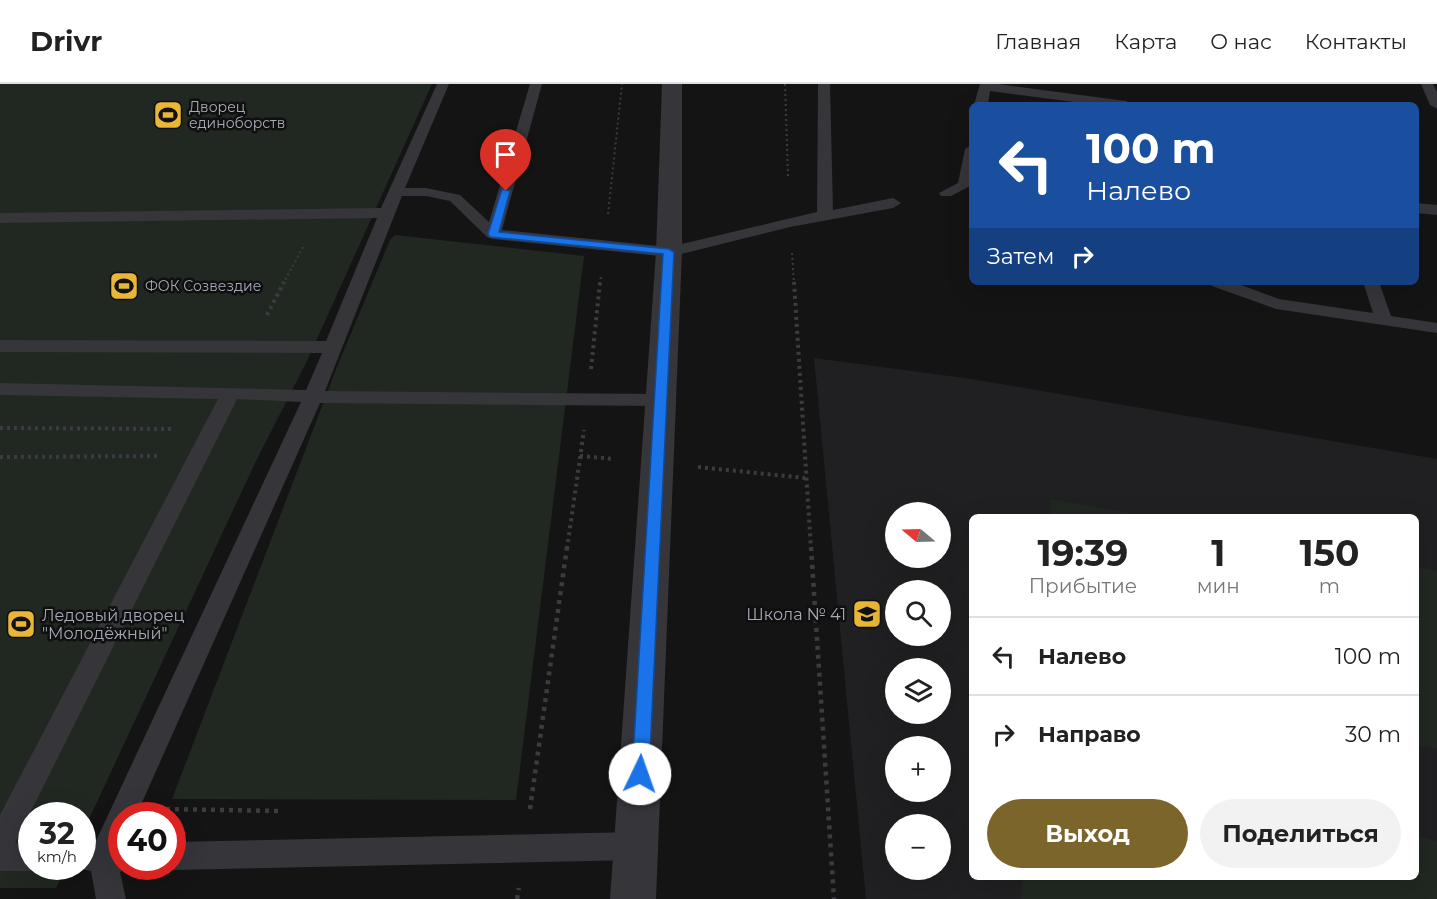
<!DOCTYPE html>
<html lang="ru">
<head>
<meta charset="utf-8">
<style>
	body { margin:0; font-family:Montserrat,sans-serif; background:#f2f2f2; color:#222; height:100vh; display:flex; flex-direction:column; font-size:22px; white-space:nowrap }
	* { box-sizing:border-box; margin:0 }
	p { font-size:20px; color:#767676 }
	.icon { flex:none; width:33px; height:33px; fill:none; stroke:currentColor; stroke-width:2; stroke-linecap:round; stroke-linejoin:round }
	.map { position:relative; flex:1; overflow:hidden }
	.panel { position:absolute; left:969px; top:430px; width:450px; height:366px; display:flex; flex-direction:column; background:#fff; border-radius:9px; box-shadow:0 6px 24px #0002 }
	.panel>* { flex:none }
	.guide { position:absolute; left:969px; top:18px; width:450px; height:183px; border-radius:9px; box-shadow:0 6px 24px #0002; background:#1a4fa0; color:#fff; overflow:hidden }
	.needle { width:39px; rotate:289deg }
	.controls { position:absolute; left:885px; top:418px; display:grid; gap:12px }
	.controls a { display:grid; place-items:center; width:66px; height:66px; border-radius:50%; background:#fff; box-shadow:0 6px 24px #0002; font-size:30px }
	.speed { position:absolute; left:18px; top:718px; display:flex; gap:12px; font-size:30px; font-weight:700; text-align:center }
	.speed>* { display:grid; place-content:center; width:78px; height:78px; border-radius:50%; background:#fff; box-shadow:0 6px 24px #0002; line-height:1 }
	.speed small { font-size:15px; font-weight:400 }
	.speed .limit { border:9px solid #d22; background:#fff; color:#111 }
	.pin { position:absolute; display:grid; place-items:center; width:51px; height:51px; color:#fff; margin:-62px -26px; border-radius:50% 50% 50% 0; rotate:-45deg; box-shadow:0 0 6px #0007 }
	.pin .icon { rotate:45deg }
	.me { position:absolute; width:66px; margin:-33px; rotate:3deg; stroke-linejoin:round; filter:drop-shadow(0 0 4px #0008) }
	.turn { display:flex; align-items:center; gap:21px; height:126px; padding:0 18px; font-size:27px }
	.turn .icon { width:78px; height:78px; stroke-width:2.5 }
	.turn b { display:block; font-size:42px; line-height:51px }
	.then { display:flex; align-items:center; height:57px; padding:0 18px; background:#0003; gap:12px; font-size:22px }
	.eta { display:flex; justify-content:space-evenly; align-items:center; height:102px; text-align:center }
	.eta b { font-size:36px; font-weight:700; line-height:42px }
	.primary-button { display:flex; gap:12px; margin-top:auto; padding:12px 18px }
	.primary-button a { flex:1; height:69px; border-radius:36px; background:#7c652b; color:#fff; font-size:24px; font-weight:700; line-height:69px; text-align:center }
	.primary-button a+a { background:#f2f2f2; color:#222 }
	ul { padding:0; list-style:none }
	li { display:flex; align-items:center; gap:18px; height:78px; padding:0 18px; border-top:2px solid #e0e0e0 }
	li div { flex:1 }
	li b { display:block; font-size:22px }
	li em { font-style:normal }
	header { display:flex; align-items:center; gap:36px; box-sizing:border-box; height:84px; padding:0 30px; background:#fff; border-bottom:2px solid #e0e0e0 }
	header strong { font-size:28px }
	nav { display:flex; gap:33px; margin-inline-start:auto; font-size:21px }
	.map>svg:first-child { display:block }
</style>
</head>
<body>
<header>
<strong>Drivr</strong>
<nav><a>Главная</a><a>Карта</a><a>О нас</a><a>Контакты</a></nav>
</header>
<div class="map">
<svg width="1437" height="815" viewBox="0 0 1437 815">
	<rect width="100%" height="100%" fill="#141415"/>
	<path fill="#202022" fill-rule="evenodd" d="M814 274 972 295 1437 375V815H866ZM896 429H940V474H896ZM972 434H1416V794H972ZM896 507H940V552H896ZM896 585H940V630H896ZM896 663H940V708H896ZM896 741H940V786H896Z"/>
	<path fill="#202821" d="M0 0H432L307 277 256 377 83 748 82 732H32V783H66L56 804H0Z
		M395 151 584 172 516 716 172 715 337 283 390 156Z
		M1051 415 1151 433H1050Z
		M1416 483 1437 487V665L1416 660Z
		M1416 752 1437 757V815H1021L1022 794H1416Z"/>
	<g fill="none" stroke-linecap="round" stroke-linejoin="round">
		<path stroke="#3b3c41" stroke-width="2" stroke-dasharray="2 3" stroke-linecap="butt" d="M785 0 788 92
			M1322 21 1323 17
			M608 130 622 0
			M792 169 794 200
			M283 200 304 161
			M600 200 601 191"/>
		<path stroke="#3b3c41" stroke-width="4" stroke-dasharray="3 4" stroke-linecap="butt" d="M794 198 811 465
			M267 231 284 198
			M591 285 600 198
			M0 344 173 345
			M580 372 615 375
			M0 373 158 372
			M698 383 805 394
			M567 465 584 346"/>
		<path stroke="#3b3c41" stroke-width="4.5" stroke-dasharray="4 5" stroke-linecap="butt" d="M811 463 834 815
			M166 725 281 727
			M530 725 567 463
			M61 726 80 727
			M517 815 519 804"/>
		<path fill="#35353a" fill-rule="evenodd" d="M437 0H449L405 104H426L460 111 489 138 530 0H542L502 146 669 163 817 128 818 0H830L833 126 893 114 901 119 893 124 790 143 669 173 493 155 487 153 450 117 426 112H402L325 307 661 310 668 312 671 316 668 320 661 322 320 319 136 732H122V783H132L120 788 126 815H96L91 787 72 783H82V759H95L301 318 237 315 15 759H32V783H42L32 787H0V731L218 315 0 311V299L306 306 322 269 0 268V256L326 257 377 134 0 139V129L381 124Z
			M980 0H998L1126 17 1133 21H1097L990 7 988 21H974Z
			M1421 0H1433L1437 8V25L1430 21Z
			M972 61V101L951 112H941L939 109 958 99 965 65Z
			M1416 119 1437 121V131L1416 129Z
			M1210 198H1233L1279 215 1373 229 1363 198H1379L1391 232 1437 239V249L1276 225 1212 202Z
			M636 748 646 752 650 762 646 772 636 776 172 786 165 783H172V758Z"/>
		<path fill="#35353a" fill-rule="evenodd" d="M662 0H682V168L656 815H610L656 168Z"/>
	</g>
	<path fill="#1a73e8" stroke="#114b97" stroke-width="1.5" d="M502 105 510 107 499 148 669 165 674 168 649 690 647 696 640 698 634 696 632 690 663 170 490 153 488 150Z"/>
	<defs>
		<g id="stadium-square" transform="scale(1.5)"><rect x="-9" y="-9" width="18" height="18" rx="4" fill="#eab637" stroke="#0f0f10"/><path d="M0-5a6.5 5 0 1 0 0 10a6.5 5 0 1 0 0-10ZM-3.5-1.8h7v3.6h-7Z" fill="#111"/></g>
		<g id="school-square" transform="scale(1.5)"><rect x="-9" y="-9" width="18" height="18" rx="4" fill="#eab637" stroke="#0f0f10"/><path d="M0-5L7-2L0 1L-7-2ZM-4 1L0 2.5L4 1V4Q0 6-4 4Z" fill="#111"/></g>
	</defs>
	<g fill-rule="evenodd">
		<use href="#stadium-square" x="168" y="31"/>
		<use href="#stadium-square" x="124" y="202"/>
		<use href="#school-square" x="867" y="530"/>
		<use href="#stadium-square" x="21" y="540"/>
	</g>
	<g text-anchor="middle" stroke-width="5" stroke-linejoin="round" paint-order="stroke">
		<g font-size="14" fill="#a6aab5" stroke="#0f0f10" text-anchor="start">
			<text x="189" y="28">Дворец<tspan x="189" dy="16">единоборств</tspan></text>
			<text x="145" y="207">ФОК Созвездие</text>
		</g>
		<g font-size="16" fill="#a6aab5" stroke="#0f0f10" text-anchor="end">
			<text x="846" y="536">Школа № 41</text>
			<text x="42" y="537" text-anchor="start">Ледовый дворец<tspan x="42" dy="18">"Молодёжный"</tspan></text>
		</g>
	</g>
</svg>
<div class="controls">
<a><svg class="needle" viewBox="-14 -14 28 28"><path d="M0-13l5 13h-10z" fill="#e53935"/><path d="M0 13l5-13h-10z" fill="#767676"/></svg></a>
<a><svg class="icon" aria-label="search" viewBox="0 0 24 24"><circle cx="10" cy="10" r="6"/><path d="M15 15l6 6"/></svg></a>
<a><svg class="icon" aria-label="layers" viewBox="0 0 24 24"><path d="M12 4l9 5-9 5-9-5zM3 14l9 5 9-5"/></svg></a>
<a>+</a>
<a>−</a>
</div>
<div class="speed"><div>32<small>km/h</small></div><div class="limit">40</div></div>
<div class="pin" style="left:506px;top:107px;background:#d93025"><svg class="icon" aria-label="arrive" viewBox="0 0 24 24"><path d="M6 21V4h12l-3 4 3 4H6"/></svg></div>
<svg class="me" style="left:640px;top:690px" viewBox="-20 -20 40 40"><circle r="19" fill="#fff"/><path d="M0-13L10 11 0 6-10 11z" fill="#1a73e8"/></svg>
<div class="guide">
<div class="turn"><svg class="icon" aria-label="left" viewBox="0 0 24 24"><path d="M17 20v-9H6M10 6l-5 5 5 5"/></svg><div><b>100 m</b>Налево</div></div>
<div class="then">Затем<svg class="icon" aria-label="right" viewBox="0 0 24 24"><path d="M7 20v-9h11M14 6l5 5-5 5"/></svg></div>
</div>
<section class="panel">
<div class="eta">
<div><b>19:39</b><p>Прибытие</p></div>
<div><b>1</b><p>мин</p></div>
<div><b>150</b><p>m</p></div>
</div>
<ul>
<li><svg class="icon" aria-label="left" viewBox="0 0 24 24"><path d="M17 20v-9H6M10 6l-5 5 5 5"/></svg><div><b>Налево</b></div><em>100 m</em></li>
<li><svg class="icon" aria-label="right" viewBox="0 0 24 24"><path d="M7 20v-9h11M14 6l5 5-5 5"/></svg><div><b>Направо</b></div><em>30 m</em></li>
</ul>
<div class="primary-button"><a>Выход</a><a>Поделиться</a></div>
</section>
</div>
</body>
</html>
